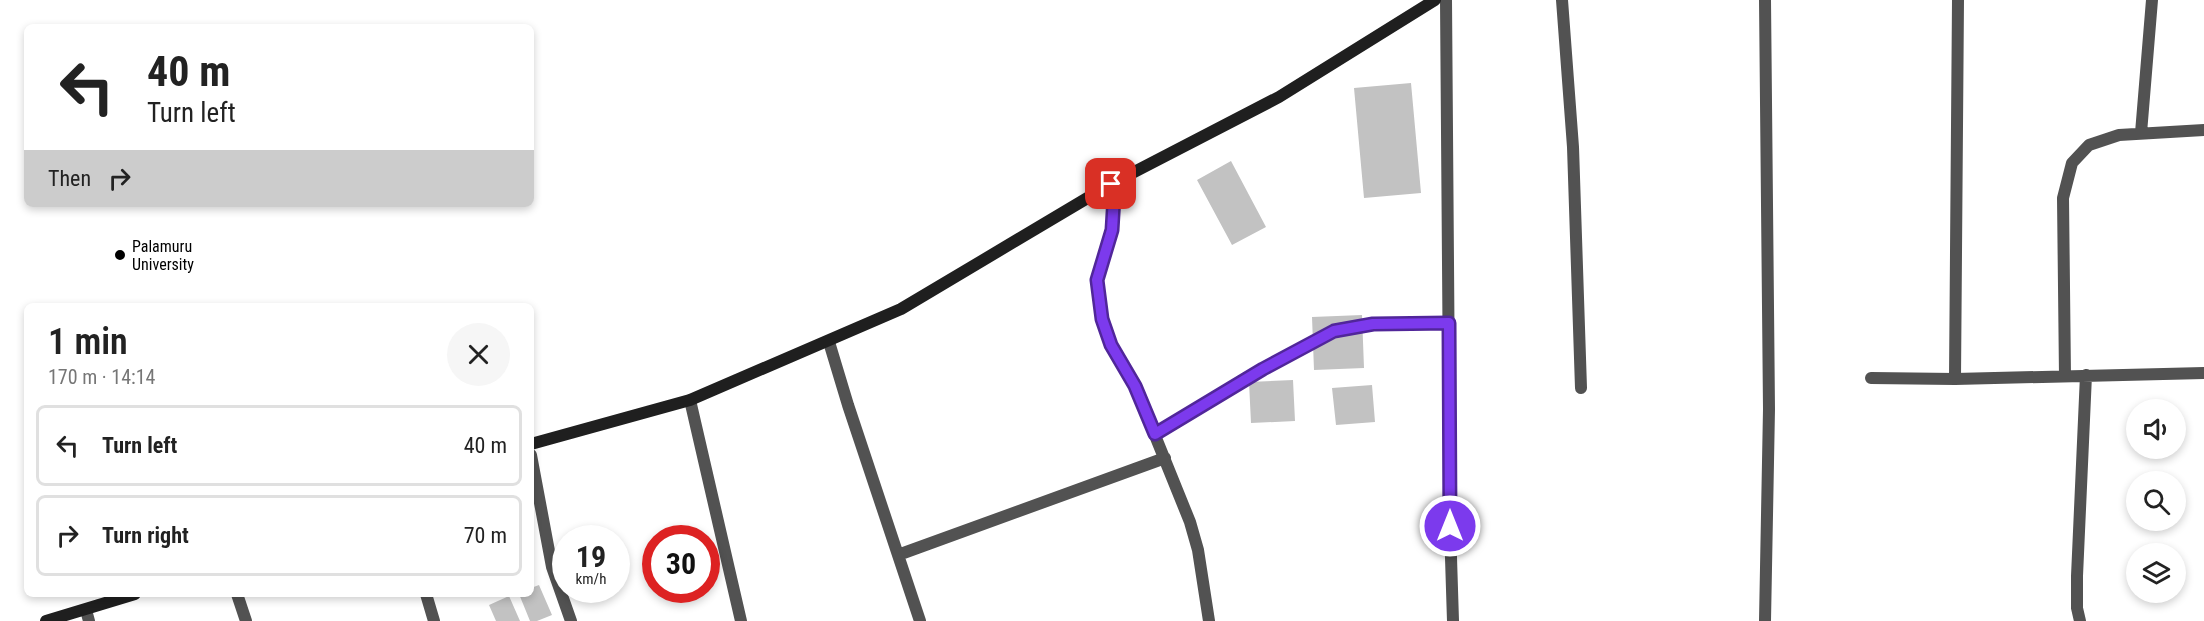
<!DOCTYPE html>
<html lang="en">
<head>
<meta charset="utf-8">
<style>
	body { margin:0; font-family:"Roboto Condensed",sans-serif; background:#f6f6f6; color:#222; height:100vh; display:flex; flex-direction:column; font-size:22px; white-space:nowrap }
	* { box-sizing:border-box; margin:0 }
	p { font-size:20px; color:#767676 }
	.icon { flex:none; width:33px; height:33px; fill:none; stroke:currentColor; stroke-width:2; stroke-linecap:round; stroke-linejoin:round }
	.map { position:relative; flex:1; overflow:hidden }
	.sheet { position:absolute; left:24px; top:303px; width:510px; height:294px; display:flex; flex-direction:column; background:#fff; border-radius:9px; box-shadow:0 3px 9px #0003 }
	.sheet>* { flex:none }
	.hud { position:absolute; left:24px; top:24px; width:510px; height:183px; border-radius:9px; box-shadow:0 3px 9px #0003; background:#fff; color:#222; overflow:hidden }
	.buttons { position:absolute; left:2126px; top:399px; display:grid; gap:12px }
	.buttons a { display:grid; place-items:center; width:60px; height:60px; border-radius:50%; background:#fff; box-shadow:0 3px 9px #0003; font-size:30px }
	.speed { position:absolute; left:552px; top:525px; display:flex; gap:12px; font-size:30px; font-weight:700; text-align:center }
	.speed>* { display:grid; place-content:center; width:78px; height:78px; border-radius:50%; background:#fff; box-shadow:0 3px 9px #0003; line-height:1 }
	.speed small { font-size:15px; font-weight:400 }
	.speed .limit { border:9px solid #d22; background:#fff; color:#111 }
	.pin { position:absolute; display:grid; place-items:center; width:51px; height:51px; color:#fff; margin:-26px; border-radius:12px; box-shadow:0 3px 9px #0006 }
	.me { position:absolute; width:66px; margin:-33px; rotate:0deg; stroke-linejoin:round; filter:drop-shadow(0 0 4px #0008) }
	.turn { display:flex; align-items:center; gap:21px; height:126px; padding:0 24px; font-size:27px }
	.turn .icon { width:78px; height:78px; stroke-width:2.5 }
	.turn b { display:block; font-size:42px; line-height:51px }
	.then { display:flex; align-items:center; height:57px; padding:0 24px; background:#0003; gap:12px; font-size:22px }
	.round { display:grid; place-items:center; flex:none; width:63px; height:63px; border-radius:32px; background:#f6f6f6 }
	.headline { display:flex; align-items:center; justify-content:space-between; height:102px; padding:0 24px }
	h1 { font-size:36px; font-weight:600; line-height:45px }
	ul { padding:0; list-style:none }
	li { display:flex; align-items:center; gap:18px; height:81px; margin:0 12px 9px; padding:0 12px; border:3px solid #e0e0e0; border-radius:9px }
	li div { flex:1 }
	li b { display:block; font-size:22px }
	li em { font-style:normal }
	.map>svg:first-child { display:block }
</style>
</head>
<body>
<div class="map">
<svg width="2204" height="621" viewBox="0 0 2204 621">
	<rect width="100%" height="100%" fill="#fff"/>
	<path fill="#c2c2c2" d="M1411 83 1421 193 1364 198 1354 88Z
		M1231 161 1266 227 1232 245 1197 180Z
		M1362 315 1364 368 1314 370 1312 317Z
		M1293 380 1295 421 1251 423 1249 382Z
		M1372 385 1375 422 1336 425 1332 388Z
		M539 585 552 615 537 621H530L519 594H531V588Z
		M509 596 520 621H496L489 605Z"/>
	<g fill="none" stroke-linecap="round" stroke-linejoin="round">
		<path stroke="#525252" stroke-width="12" d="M1446 0 1450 526 1453 621
			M1562 0 1573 147 1581 388
			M2141 133 2152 0
			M1111 184 1114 197 1111 230 1097 280 1102 319 1111 344 1135 386 1190 522 1198 550 1209 621
			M829 342 848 405 920 621
			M2065 376 2063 198 2072 163 2089 145 2119 135 2204 130
			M1871 378 1955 379 2204 373
			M1955 379 1958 0
			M690 400 741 621
			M1155 434 1263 369 1334 331 1373 324 1449 323
			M531 455 552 567 571 621
			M898 555 1165 458
			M237 594 246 621
			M426 594 434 621
			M86 610 89 621
			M1765 621 1769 409 1765 0
			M2080 621 2077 608V576L2086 375"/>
		<path stroke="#1f1f1f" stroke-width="12" d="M531 444 690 400 901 309 1111 184 1279 97 1435 0
			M46 621 135 594"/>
	</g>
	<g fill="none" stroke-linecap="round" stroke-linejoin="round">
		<g stroke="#51269a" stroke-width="15">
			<path id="route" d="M1111 184 1114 197 1112 230 1097 280 1102 319 1111 345 1135 386 1155 434 1263 369 1334 331 1373 324 1449 323 1450 526"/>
		</g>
		<use href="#route" stroke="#7c3aed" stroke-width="10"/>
	</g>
	<circle fill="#000" stroke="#fff" stroke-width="2" cx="120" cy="255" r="6"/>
	<g text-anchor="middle" stroke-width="4.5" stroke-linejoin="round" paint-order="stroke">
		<g font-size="16" fill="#000" stroke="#fff" text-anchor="start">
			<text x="132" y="252">Palamuru<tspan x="132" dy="18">University</tspan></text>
		</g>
	</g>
</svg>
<div class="buttons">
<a><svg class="icon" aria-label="sound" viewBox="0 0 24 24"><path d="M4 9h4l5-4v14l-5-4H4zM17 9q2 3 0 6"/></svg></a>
<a><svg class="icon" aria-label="search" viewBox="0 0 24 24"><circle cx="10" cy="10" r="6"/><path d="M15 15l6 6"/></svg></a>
<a><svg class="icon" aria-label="layers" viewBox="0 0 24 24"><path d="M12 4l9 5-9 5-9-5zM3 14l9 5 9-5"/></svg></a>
</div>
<div class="speed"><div>19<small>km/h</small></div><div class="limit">30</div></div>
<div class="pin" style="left:1111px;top:184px;background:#d93025"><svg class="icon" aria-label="arrive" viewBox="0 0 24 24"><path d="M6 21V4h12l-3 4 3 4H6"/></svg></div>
<svg class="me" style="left:1450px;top:526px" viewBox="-20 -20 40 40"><circle r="17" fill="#7c3aed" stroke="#fff" stroke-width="3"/><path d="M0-11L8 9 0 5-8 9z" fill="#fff"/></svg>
<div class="hud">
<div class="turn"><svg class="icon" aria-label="left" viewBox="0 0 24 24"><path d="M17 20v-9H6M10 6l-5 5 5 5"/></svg><div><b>40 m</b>Turn left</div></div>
<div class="then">Then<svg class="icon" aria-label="right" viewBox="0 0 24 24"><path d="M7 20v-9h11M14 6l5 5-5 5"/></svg></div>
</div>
<section class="sheet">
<div class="headline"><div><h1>1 min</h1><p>170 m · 14:14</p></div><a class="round"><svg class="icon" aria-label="close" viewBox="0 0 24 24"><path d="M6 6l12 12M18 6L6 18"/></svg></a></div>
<ul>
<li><svg class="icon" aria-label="left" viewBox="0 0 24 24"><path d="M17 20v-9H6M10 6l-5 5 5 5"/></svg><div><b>Turn left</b></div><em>40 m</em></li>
<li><svg class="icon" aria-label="right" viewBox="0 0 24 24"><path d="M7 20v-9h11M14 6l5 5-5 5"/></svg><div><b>Turn right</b></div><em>70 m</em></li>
</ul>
</section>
</div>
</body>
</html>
